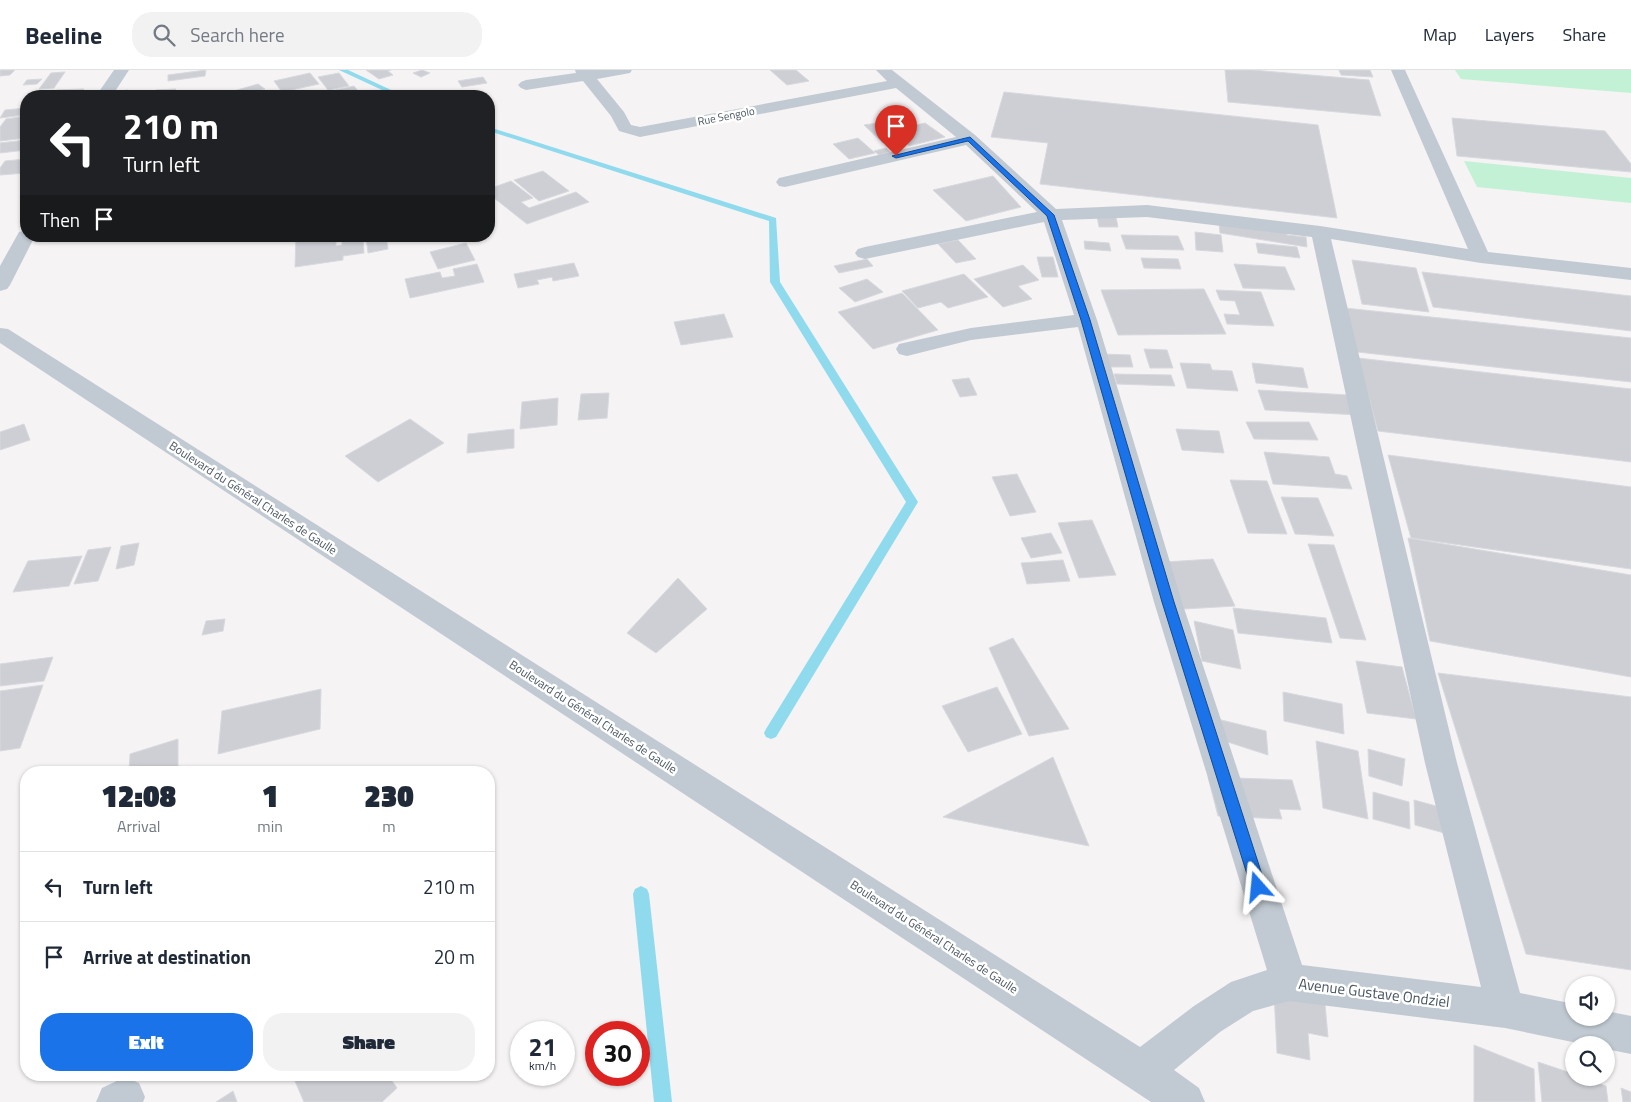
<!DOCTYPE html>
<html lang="en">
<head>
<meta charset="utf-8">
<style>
	body { margin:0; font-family:"Titillium Web",sans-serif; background:#f2f2f3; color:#1f2937; height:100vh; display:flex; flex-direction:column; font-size:19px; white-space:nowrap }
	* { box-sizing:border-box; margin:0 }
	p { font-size:16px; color:#747a83 }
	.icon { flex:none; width:28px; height:28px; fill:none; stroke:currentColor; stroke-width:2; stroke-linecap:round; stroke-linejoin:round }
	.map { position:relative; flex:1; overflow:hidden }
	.side { position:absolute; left:20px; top:696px; width:475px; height:315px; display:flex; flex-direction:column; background:#fff; border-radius:20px; box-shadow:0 1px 4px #0004 }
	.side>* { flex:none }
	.banner { position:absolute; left:20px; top:20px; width:475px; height:152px; border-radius:20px; box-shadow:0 1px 4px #0004; background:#202124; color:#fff; overflow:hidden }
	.tools { position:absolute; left:1565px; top:906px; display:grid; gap:10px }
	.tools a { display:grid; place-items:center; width:50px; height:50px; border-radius:50%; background:#fff; box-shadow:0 1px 4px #0004; font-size:25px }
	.speed { position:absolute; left:510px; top:951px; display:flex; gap:10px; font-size:25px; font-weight:700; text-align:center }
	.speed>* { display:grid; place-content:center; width:65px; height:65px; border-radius:50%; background:#fff; box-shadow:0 1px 4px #0004; line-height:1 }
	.speed small { font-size:12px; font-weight:400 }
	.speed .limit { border:8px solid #d22; background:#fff; color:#111 }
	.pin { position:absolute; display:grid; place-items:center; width:42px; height:42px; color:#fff; margin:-51px -21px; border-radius:50% 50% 50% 0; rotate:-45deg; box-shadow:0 0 5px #0007 }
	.pin .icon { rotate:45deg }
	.me { position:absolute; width:55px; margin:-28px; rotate:342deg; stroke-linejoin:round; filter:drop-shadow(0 0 4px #0008) }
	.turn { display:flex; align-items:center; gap:18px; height:105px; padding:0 20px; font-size:22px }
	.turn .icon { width:65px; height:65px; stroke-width:2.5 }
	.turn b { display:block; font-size:35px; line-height:42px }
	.then { display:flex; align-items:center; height:48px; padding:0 20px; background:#0003; gap:10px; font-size:19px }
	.eta { display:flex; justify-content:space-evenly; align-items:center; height:85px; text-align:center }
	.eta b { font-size:30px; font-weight:800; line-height:35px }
	.primary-button { display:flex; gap:10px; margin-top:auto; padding:10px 20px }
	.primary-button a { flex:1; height:58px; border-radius:20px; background:#1a73e8; color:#fff; font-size:20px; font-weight:800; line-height:58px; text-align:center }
	.primary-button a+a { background:#f2f2f3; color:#1f2937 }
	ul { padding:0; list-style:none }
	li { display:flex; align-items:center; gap:15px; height:70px; padding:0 20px; border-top:1px solid #e0e1e3 }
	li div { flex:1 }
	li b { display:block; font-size:19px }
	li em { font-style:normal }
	header { display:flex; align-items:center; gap:30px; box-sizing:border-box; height:70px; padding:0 25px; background:#fff; border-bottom:1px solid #e0e1e3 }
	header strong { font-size:24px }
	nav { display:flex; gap:28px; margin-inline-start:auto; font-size:18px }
	.search { width:350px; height:45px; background:#f2f2f3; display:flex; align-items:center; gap:12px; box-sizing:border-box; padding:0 18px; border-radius:20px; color:#747a83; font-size:19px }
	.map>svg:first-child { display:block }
</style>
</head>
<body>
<header>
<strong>Beeline</strong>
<div class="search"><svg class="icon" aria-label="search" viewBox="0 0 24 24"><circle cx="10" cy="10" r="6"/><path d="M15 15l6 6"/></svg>Search here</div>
<nav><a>Map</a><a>Layers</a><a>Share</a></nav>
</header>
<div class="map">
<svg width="1631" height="1032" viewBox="0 0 1631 1032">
	<rect width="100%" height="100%" fill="#f5f3f3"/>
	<path fill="#c3f1d5" d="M1455 0H1631V23L1461 9Z
		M1464 91 1631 108V133L1477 117Z"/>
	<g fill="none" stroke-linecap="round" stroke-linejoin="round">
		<path fill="#90daee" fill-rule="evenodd" d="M339 0H348L404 26H395Z
			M489 57 776 148 780 212 918 432 776 667 771 669 766 667 764 663 766 659 906 432 770 212 769 151 489 61Z
			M641 816 647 819 649 824 672 1032H654L633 824 635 819Z"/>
	</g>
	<path fill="#cdcfd5" stroke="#d7d9de" d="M0 0H15L10 5 0 6Z
		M206 0 205 6 168 11V5Z
		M366 0H391L388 1 393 5 379 9Z
		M422 0 430 3 421 7 413 3Z
		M770 0H796L809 11 787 15Z
		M1225 0H1252L1369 10 1381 46 1228 32Z
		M1339 0H1370L1373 7 1341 5Z
		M65 2 54 18 39 19 51 3Z
		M310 3 319 14 282 22 274 11Z
		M339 3 349 16 328 20 318 7Z
		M483 7 487 13 462 17 458 11Z
		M42 9 37 14 23 15 27 10Z
		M258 14 265 19 241 26 220 25Z
		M354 16 358 21 335 26 331 21Z
		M84 19 78 26H52L57 20Z
		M176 19 171 26H152L156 20Z
		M128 20 126 25 111 26 113 22Z
		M1004 22 1318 55 1337 148 1040 114 1048 73 991 67Z
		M26 38 24 45 0 48 5 40Z
		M26 46V68L0 71V57L6 49Z
		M1452 48 1605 61 1631 94V102L1457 86Z
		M877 53 897 71 883 73 864 55Z
		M925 53 945 67 909 76 890 61Z
		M858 68 875 83 849 89 833 74Z
		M26 70V80L0 83V73Z
		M886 78 890 82 879 85 874 81Z
		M26 89V103L0 105V98L5 91Z
		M543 101 569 121 539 131 514 110Z
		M993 106 1021 137 966 151 933 120Z
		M511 111 533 128 521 132 529 138 576 122 589 132 527 154 489 124V119Z
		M1097 146 1116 147 1118 157H1099Z
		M1219 153 1286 162 1287 165 1306 167 1307 177 1220 163Z
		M1195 162 1221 165 1223 182 1196 180Z
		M1121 165 1178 166 1184 180 1126 179Z
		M296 166H336V176L342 175V172L363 169 364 183 343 186V190L295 197Z
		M366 166H386L388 179 368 183Z
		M417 166H433V169L418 171Z
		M958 170 976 189 956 193 938 174Z
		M1084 171 1109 173 1111 181 1085 179Z
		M466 173 475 190 438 199 430 182Z
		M1256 173 1297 177 1300 188 1258 183Z
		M1037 187H1053L1058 207H1042Z
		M1141 188 1178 189 1181 199 1144 198Z
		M867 189 873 196 839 203 834 196Z
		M1352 190 1416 198 1429 242 1362 234Z
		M574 193 579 206 553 211 552 207 537 210 539 214 518 218 514 204Z
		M477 194 484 212 410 228 405 209 440 202 442 208 455 206 453 199Z
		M1234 194 1285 197 1295 220 1243 218Z
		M1023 195 1039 210 1018 216 1032 229 1003 237 974 209Z
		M1422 202 1631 226V261L1433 237Z
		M964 204 988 227 948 238 941 232 918 238 902 221Z
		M867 209 883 222 855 232 839 218Z
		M1204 219 1226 264 1118 265 1101 220Z
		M1216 220 1261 222 1274 256 1227 254 1224 244 1240 245 1235 231 1220 230Z
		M902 223 938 260 873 279 838 242Z
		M1345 238 1631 268V312L1357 282Z
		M724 244 733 267 681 275 674 252Z
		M1144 279 1167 280 1173 298H1150Z
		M1102 284 1130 285 1133 297H1105Z
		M1358 288 1631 319V392L1378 361Z
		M1180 293 1210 294 1212 300 1232 301 1238 321 1187 318Z
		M1252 293 1303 298 1308 318 1256 313Z
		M1114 304 1171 305 1175 316 1117 314Z
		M969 308 977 325 960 327 952 310Z
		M1258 320 1350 325 1359 345 1265 340Z
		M609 323 607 348 578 350 581 324Z
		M558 328 557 355 520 359 522 332Z
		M410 349 444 373 378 412 345 386Z
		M1246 352H1309L1318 370 1254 369Z
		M24 354 30 370 0 380V362Z
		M514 359V378L467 383 468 364Z
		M1176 359 1219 361 1224 383 1182 380Z
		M1264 382 1329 387 1335 404 1347 406 1352 419 1273 414Z
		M1388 385 1631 417V499L1411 468Z
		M1017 404 1036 442 1010 446 992 407Z
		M1230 410 1267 411 1287 464 1248 463Z
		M1281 427 1318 428 1334 466 1295 464Z
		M1092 450 1116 505 1079 508 1058 453Z
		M1051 463 1062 483 1031 488 1021 468Z
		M1408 468 1631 505V607L1430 571Z
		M139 473 134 495 116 499 121 476Z
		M1308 474 1334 475 1366 570 1340 568Z
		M111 477 98 511 74 514 88 480Z
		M82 486 69 516 13 522 28 491Z
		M1213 489 1235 536 1184 539 1165 492Z
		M1063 490 1070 511 1027 514 1021 493Z
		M678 508 707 539 656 583 627 563Z
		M1233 538 1326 548 1332 573 1238 563Z
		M225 549 223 561 202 565 206 551Z
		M1194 551 1233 560 1241 599 1202 591Z
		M1013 568 1069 659 1029 666 989 578Z
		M53 587 44 611 0 616V594Z
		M1356 591 1402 597 1416 649 1367 643Z
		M1438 603 1631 627V900L1526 884Z
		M43 615 20 678 0 681V621Z
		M997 617 1022 664 968 682 942 636Z
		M321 619 320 659 218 684 222 641Z
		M1283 622 1342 634 1344 664 1284 651Z
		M1201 645 1266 661 1268 685 1203 664Z
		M178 669V702H129L130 684Z
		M1316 671 1358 681 1368 749 1323 738Z
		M1368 679 1405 689 1402 716 1369 706Z
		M1053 687 1089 776 943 747Z
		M1208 707 1292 710 1301 740 1279 739 1282 749 1218 746Z
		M1373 722 1409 732 1410 759 1373 749Z
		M1414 730 1447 739 1448 764 1415 755Z
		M1274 923 1325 934 1328 967 1308 963 1310 990 1277 983Z
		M1474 975 1534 999 1535 1032H1474Z
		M1538 992 1574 1004V1008H1582L1606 1016 1608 1032H1542Z
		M299 1005H388L397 1018 382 1032H304L294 1009Z
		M1621 1018 1631 1022V1032H1623Z
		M233 1021 237 1032H216Z"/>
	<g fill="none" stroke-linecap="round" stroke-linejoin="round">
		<path fill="#c1cad2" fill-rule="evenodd" d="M114 0H129L112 26H96Z
			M575 0H632L630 3 597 9 624 42 631 55 640 57 887 11 876 0H892L975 65 1056 139 1147 135 1320 156 1468 179 1391 0H1405L1488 182 1631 198V210L1481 193 1331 169 1457 693 1520 923 1574 934V948H1606V941L1631 946V984L1606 979V975H1587L1505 958 1289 931 1253 941 1220 962 1174 1000 1199 1018 1205 1032H1151L0 273V258L8 259 1140 977 1194 936 1231 912 1267 900 1154 532 1078 257 971 270 907 286 899 284 896 279 899 274 971 258 1074 245 1044 152 865 189 858 187 855 183 858 179 865 177 1037 142 966 75 785 117 779 116 776 112 779 108 956 67 896 18 640 67 619 61 611 46 583 11 526 20 521 18 518 15 521 12 526 10 576 3ZM1147 147 1312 167 1425 693 1481 917 1302 895 1182 532 1097 250 1062 150Z
			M26 160V166H35L10 215 7 219 0 221V196L19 162Z
			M125 1007 139 1013 145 1027 143 1032H96L102 1018Z"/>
	</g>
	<path fill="#1a73e8" stroke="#114b97" d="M970 67 1054 145 1090 250 1174 532 1266 817 1263 822 1258 824 1253 822 1251 817 1162 532 1081 250 1047 146 968 71 896 88 892 86Z"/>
	<g text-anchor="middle" stroke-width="5" stroke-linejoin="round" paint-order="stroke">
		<g font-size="11" fill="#4a5661" stroke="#fff">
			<text transform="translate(726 46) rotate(-11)" y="4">Rue Sengolo</text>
		</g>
		<g font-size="12" fill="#4a5661" stroke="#fff">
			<text transform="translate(253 428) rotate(33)" y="4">Boulevard du Général Charles de Gaulle</text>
			<text transform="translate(593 647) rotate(33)" y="4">Boulevard du Général Charles de Gaulle</text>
			<text transform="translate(934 867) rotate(33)" y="4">Boulevard du Général Charles de Gaulle</text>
		</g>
		<g font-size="15" fill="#4a5661" stroke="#fff">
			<text transform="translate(1374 923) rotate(7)" y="5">Avenue Gustave Ondziel</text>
		</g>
	</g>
</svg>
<div class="tools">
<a><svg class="icon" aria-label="sound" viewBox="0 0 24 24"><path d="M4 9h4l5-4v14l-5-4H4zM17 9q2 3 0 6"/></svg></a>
<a><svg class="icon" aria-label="search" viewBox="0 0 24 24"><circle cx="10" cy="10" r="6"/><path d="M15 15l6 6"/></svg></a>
</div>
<div class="speed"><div>21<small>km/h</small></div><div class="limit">30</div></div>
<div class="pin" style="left:896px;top:86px;background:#d93025"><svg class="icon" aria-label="arrive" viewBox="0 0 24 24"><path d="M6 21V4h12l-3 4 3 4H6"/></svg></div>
<svg class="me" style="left:1258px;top:817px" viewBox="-20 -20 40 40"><path d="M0-17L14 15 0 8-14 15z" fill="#1a73e8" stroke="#fff" stroke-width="4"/></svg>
<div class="banner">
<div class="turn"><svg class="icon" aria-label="left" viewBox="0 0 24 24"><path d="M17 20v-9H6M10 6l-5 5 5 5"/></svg><div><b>210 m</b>Turn left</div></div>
<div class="then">Then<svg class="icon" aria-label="arrive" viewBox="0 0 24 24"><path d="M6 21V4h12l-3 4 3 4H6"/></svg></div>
</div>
<section class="side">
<div class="eta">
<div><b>12:08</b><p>Arrival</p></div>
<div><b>1</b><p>min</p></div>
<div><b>230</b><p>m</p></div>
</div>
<ul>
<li><svg class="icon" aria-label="left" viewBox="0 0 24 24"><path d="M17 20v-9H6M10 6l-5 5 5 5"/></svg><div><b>Turn left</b></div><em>210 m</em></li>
<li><svg class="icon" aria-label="arrive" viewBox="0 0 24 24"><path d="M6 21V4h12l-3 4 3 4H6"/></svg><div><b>Arrive at destination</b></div><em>20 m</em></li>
</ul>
<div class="primary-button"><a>Exit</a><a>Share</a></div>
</section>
</div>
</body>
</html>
